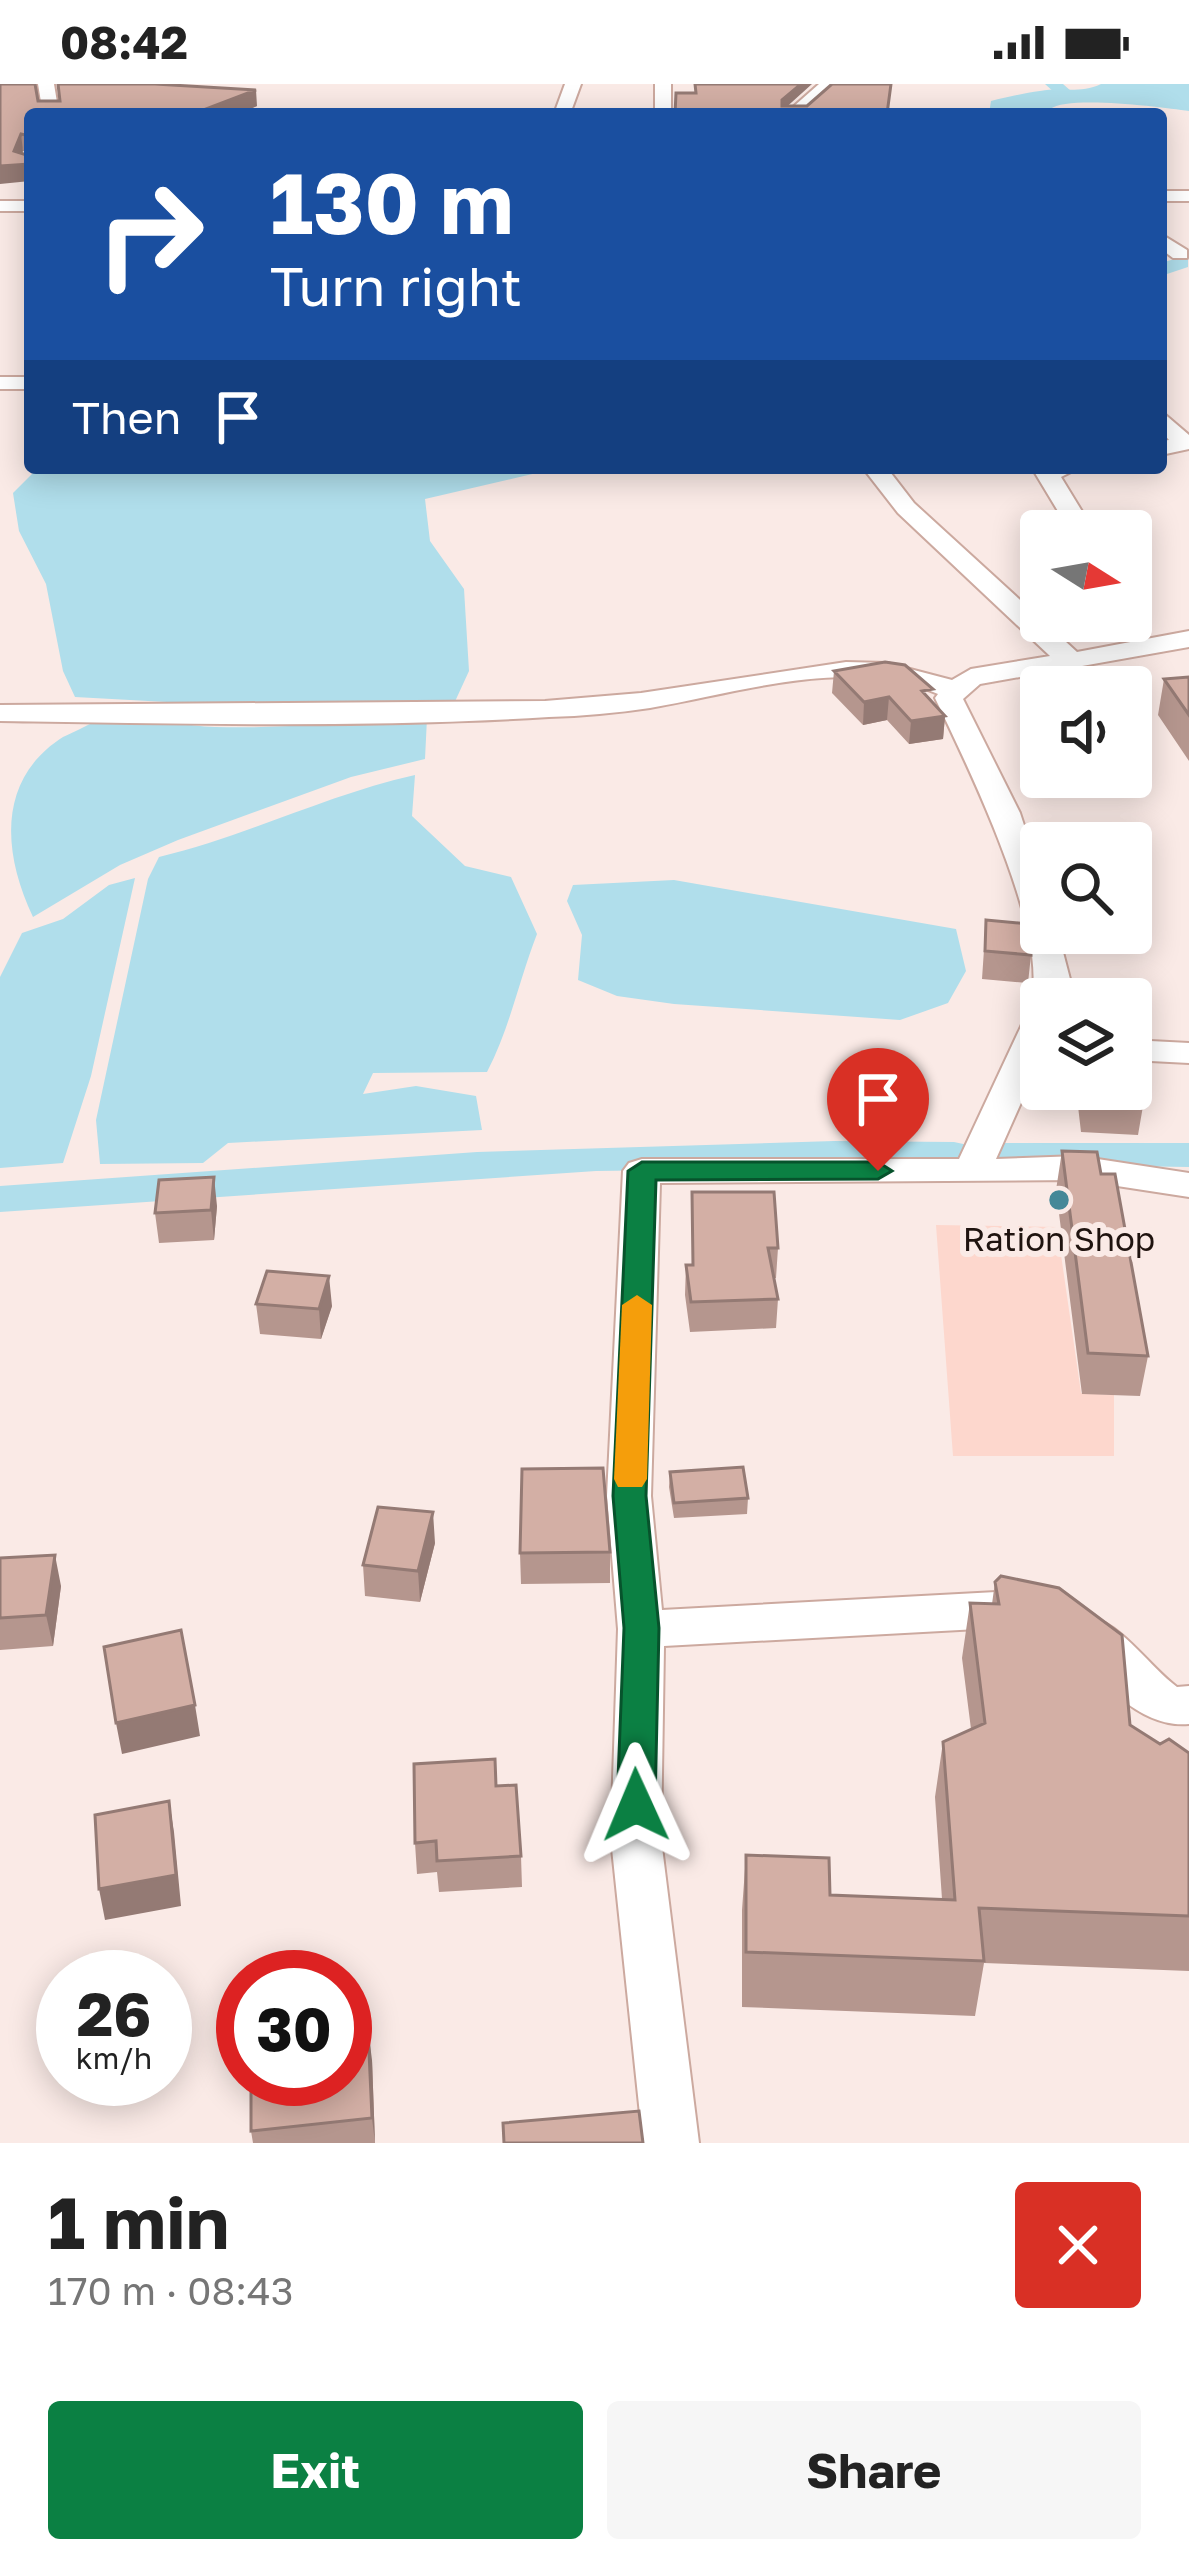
<!DOCTYPE html>
<html lang="en">
<head>
<meta charset="utf-8">
<style>
	body { margin:0; font-family:"Golos Text",sans-serif; background:#f6f6f6; color:#222; height:100vh; display:flex; flex-direction:column; font-size:45px; white-space:nowrap }
	* { box-sizing:border-box; margin:0 }
	p { font-size:39px; color:#767676 }
	.icon { flex:none; width:66px; height:66px; fill:none; stroke:currentColor; stroke-width:2; stroke-linecap:round; stroke-linejoin:round }
	.map { position:relative; height:2059px; overflow:hidden }
	.panel { display:flex; flex-direction:column; background:#fff; flex:1 }
	.panel>* { flex:none }
	.hud { position:absolute; left:24px; top:24px; width:1143px; height:366px; border-radius:12px; box-shadow:0 6px 30px #0003; background:#1a4fa0; color:#fff; overflow:hidden }
	.needle { width:78px; rotate:101deg }
	.controls { position:absolute; left:1020px; top:426px; display:grid; gap:24px }
	.controls a { display:grid; place-items:center; width:132px; height:132px; border-radius:12px; background:#fff; box-shadow:0 6px 30px #0003; font-size:60px }
	.speed { position:absolute; left:36px; top:1866px; display:flex; gap:24px; font-size:60px; font-weight:700; text-align:center }
	.speed>* { display:grid; place-content:center; width:156px; height:156px; border-radius:50%; background:#fff; box-shadow:0 6px 30px #0003; line-height:1 }
	.speed small { font-size:30px; font-weight:400 }
	.speed .limit { border:18px solid #d22; background:#fff; color:#111 }
	.pin { position:absolute; display:grid; place-items:center; width:102px; height:102px; color:#fff; margin:-123px -51px; border-radius:50% 50% 50% 0; rotate:-45deg; box-shadow:0 0 12px #0007 }
	.pin .icon { rotate:45deg }
	.me { position:absolute; width:132px; margin:-66px; rotate:359deg; stroke-linejoin:round; filter:drop-shadow(0 0 9px #0008) }
	.turn { display:flex; align-items:center; gap:42px; height:252px; padding:0 48px; font-size:54px }
	.turn .icon { width:156px; height:156px; stroke-width:2.5 }
	.turn b { display:block; font-size:84px; line-height:102px }
	.then { display:flex; align-items:center; height:114px; padding:0 48px; background:#0003; gap:24px; font-size:45px }
	.round { display:grid; place-items:center; flex:none; width:126px; height:126px; border-radius:12px; background:#f6f6f6 }
	.headline { display:flex; align-items:center; justify-content:space-between; height:204px; padding:0 48px }
	h1 { font-size:72px; font-weight:700; line-height:90px }
	.primary-button { display:flex; gap:24px; margin-top:auto; padding:24px 48px }
	.primary-button a { flex:1; height:138px; border-radius:12px; background:#0b8043; color:#fff; font-size:48px; font-weight:700; line-height:138px; text-align:center }
	.primary-button a+a { background:#f6f6f6; color:#222 }
	.status { display:flex; justify-content:space-between; align-items:center; height:84px; padding:0 60px; background:#fff; direction:ltr }
	.status svg { height:33px; fill:currentColor }
	.map>svg:first-child { display:block }
</style>
</head>
<body>
<div class="status"><b>08:42</b><svg viewBox="0 0 49 12"><path d="M0 12V9h3v3zM5 12V6h3v6zM10 12V3h3v9zM15 12V0h3v12zM26 1h20v11H26zM47 4h2v5h-2z"/></svg></div>
<div class="map">
<svg width="1189" height="2059" viewBox="0 0 1189 2059">
	<rect width="100%" height="100%" fill="#faeae6"/>
	<path fill="#fdd7cd" d="M936 1141 1057 1143 1081 1309 1114 1311V1372H953Z"/>
	<path fill="#b0deeb" d="M1101 0H1189V27C1162 23 1068 11 1050 25L1108 30H989L991 17C1007 13 1025 9 1040 7 1062 3 1080 10 1101 0Z
		M38 384H558L425 415 430 457 464 505 469 587 452 624 240 622 75 613 63 587 46 500 19 447 13 409Z
		M427 634 425 675 351 693 178 756 120 781 33 833C0 763 0 693 63 653 76 648 92 637 105 635 139 629 181 642 215 643 285 645 357 637 427 634Z
		M415 691 412 732 465 782 511 793 537 850C519 896 510 944 487 988L373 989 363 1010 416 1002 476 1012 482 1046 228 1059 203 1079 100 1080 96 1036 148 795 159 773C247 752 326 711 415 691Z
		M135 794 91 992 63 1079 0 1084V893L22 849 63 835 109 801Z
		M674 796 956 845 966 887 948 919 900 936 674 920 617 912 578 896 582 851 567 817 573 801Z"/>
	<g fill="none" stroke-linecap="round" stroke-linejoin="round">
		<path fill="#b0deeb" fill-rule="evenodd" d="M1045 0H1063L1080 15 1066 19Z
			M1181 173 1188 175V183L1161 192V179Z
			M834 1057 954 1058 968 1061 974 1070 968 1079 954 1082 596 1087 0 1128V1102L477 1068Z
			M1005 1059H1189V1083L991 1080 985 1071 991 1062Z"/>
		<g stroke="#cca99f" stroke-width="4">
			<path id="street" d="M38 0H54L59 30H43Z
				M565 0H581L570 30H554Z
				M655 0H671V30H655Z
				M819 0H836L803 30H785Z
				M1161 107H1189V117H1161Z
				M0 117H30V127H0Z
				M1161 150 1187 166V174H1173L1161 165Z
				M0 293H30V305H0Z
				M1161 327 1189 351V365L1161 371V357L1169 356 1161 347Z
				M863 384H887L914 419 1077 568 1189 547V563L980 600 963 615 1020 729 1041 793V849H1058L1070 895 1065 915H1041V923L1031 915C1049 848 967 680 935 614L938 610C851 571 739 609 650 624 616 629 583 632 549 633 367 644 183 640 0 637V621L545 617 641 609 846 578 887 579 952 596 971 585 1050 572 898 429Z
				M1039 384H1079L1061 393 1094 447H1070L1035 389Z
				M1041 926V974L996 1075 1078 1072 1189 1089V1113L1078 1096 660 1099 651 1412 662 1526 1015 1507 1031 1513 1038 1525 1031 1537 1015 1543 664 1562 661 1755 699 2059H643L611 1755 618 1545 607 1412 623 1087 629 1079 642 1075H959L1024 936 1029 929Z
				M1131 956 1189 959V979L1131 976Z
				M1093 1534C1125 1544 1149 1582 1177 1603L1189 1602V1640C1140 1645 1092 1593 1070 1552L1077 1539Z"/>
		</g>
		<use href="#street" fill="#fff" fill-rule="evenodd"/>
	</g>
	<path fill="#b5968e" d="M0 0 38 17H60L171 1 257 22 237 30H30V69L23 67Z
		M834 587 932 617 945 632 943 655 909 660 887 636 863 641 832 609Z
		M1189 593V677L1158 631 1164 595Z
		M986 836 1031 871 1028 899 982 895Z
		M1076 1005H1131L1143 1022 1138 1051 1081 1048Z
		M1062 1067 1148 1272 1140 1312 1082 1310 1056 1106Z
		M692 1108 778 1164 776 1194H774L778 1215 776 1244 690 1248 685 1211 686 1181H692Z
		M217 1122 214 1156 159 1159 155 1129Z
		M256 1220 332 1222 321 1255 260 1250Z
		M670 1388 748 1414 747 1430 674 1434 669 1403Z
		M435 1459 420 1518 365 1512 363 1481Z
		M610 1468V1499L521 1500 520 1469Z
		M0 1474 61 1502 53 1562 0 1566Z
		M995 1498 1130 1641 1160 1660 1189 1669V1887L984 1879 975 1932 742 1923V1826L746 1771 830 1811 942 1815 935 1713 943 1658 971 1645 962 1574 970 1519 992 1520Z
		M496 1702 521 1772 522 1803 439 1808 437 1788 417 1790 415 1759Z
		M372 1976 375 2059H253L251 2047Z"/>
	<path fill="#947a74" d="M801 0H812L782 27V16Z
		M256 6 257 22 237 30H193Z
		M21 50 23 67 18 81 30 80V97L0 100V82Z
		M889 613 887 636 863 641 864 618Z
		M945 632 943 655 909 660 911 637Z
		M214 1093 217 1122 214 1156 211 1126Z
		M329 1192 332 1222 321 1255 319 1225Z
		M433 1428 435 1459 420 1518 418 1487Z
		M55 1471 61 1502 53 1562 46 1531Z
		M195 1621 200 1652 122 1670 116 1639Z
		M169 1717 174 1748 181 1822 105 1836 99 1805Z
		M368 1945 372 1976 375 2059 372 2034Z"/>
	<path fill="#d3afa5" stroke="#947a74" stroke-width="3" d="M0 0H35L38 17H60L58 0H155L256 6 193 30H30V52L21 50 14 67 30 72V80L0 82Z
		M695 0H801L782 16V22H807L832 0H891L887 30H675L676 9H696Z
		M885 578 905 581 933 605 922 607 945 632 911 637 889 613 864 618 834 587Z
		M1189 593V631L1164 595Z
		M986 836 1030 840 1031 871 985 867Z
		M1131 982H1135L1143 1022 1085 1020 1083 1005H1131Z
		M1062 1067 1097 1068 1101 1090H1115L1148 1272 1088 1269Z
		M214 1093 211 1126 155 1129 159 1096Z
		M692 1108H774L778 1164H768L778 1215 691 1218 686 1181H693Z
		M267 1187 329 1192 319 1225 256 1220Z
		M743 1383 748 1414 674 1419 670 1388Z
		M603 1384 610 1468 520 1469 522 1385Z
		M378 1423 433 1428 418 1487 363 1481Z
		M55 1471 46 1531 0 1534V1474Z
		M1001 1492 1059 1504 1122 1551 1130 1641 1160 1660 1169 1655 1189 1669V1832L979 1824 984 1877 746 1868V1771L829 1774 830 1811 955 1816 943 1658 985 1639 970 1519 999 1520 995 1498Z
		M181 1546 195 1621 116 1639 104 1563Z
		M495 1675 496 1702 516 1701 521 1772 437 1777 436 1757 415 1759 414 1680Z
		M169 1717 176 1791 99 1805 95 1731Z
		M368 1945 372 2034 251 2047V1995H345V1947Z
		M639 2027 643 2059H504L503 2039Z"/>
	<path fill="#0b8043" stroke="#07532c" stroke-width="3" d="M642 1078H878L892 1087 878 1095 656 1096 646 1412 659 1544 655 1721 649 1732 636 1737 622 1732 617 1721 624 1544 613 1412 628 1087Z"/>
	<path fill="#f59e0b" d="M637 1211 652 1221 647 1395 642 1403H618L614 1395 622 1221Z"/>
	<circle fill="#458898" stroke="#faeae6" stroke-width="4.5" cx="1059" cy="1116" r="12"/>
	<g text-anchor="middle" stroke-width="12" stroke-linejoin="round" paint-order="stroke">
		<g font-size="33" fill="#1f130f" stroke="#faeae6">
			<text x="1059" y="1167">Ration Shop</text>
		</g>
	</g>
</svg>
<div class="controls">
<a><svg class="needle" viewBox="-14 -14 28 28"><path d="M0-13l5 13h-10z" fill="#e53935"/><path d="M0 13l5-13h-10z" fill="#767676"/></svg></a>
<a><svg class="icon" aria-label="sound" viewBox="0 0 24 24"><path d="M4 9h4l5-4v14l-5-4H4zM17 9q2 3 0 6"/></svg></a>
<a><svg class="icon" aria-label="search" viewBox="0 0 24 24"><circle cx="10" cy="10" r="6"/><path d="M15 15l6 6"/></svg></a>
<a><svg class="icon" aria-label="layers" viewBox="0 0 24 24"><path d="M12 4l9 5-9 5-9-5zM3 14l9 5 9-5"/></svg></a>
</div>
<div class="speed"><div>26<small>km/h</small></div><div class="limit">30</div></div>
<div class="pin" style="left:878px;top:1087px;background:#d93025"><svg class="icon" aria-label="arrive" viewBox="0 0 24 24"><path d="M6 21V4h12l-3 4 3 4H6"/></svg></div>
<svg class="me" style="left:636px;top:1721px" viewBox="-20 -20 40 40"><path d="M0-17L14 15 0 8-14 15z" fill="#0b8043" stroke="#fff" stroke-width="4"/></svg>
<div class="hud">
<div class="turn"><svg class="icon" aria-label="right" viewBox="0 0 24 24"><path d="M7 20v-9h11M14 6l5 5-5 5"/></svg><div><b>130 m</b>Turn right</div></div>
<div class="then">Then<svg class="icon" aria-label="arrive" viewBox="0 0 24 24"><path d="M6 21V4h12l-3 4 3 4H6"/></svg></div>
</div>
</div>
<section class="panel">
<div class="headline"><div><h1>1 min</h1><p>170 m · 08:43</p></div><a class="round" style="background:#d93025;color:#fff"><svg class="icon" aria-label="close" viewBox="0 0 24 24"><path d="M6 6l12 12M18 6L6 18"/></svg></a></div>
<div class="primary-button"><a>Exit</a><a>Share</a></div>
</section>
</body>
</html>
